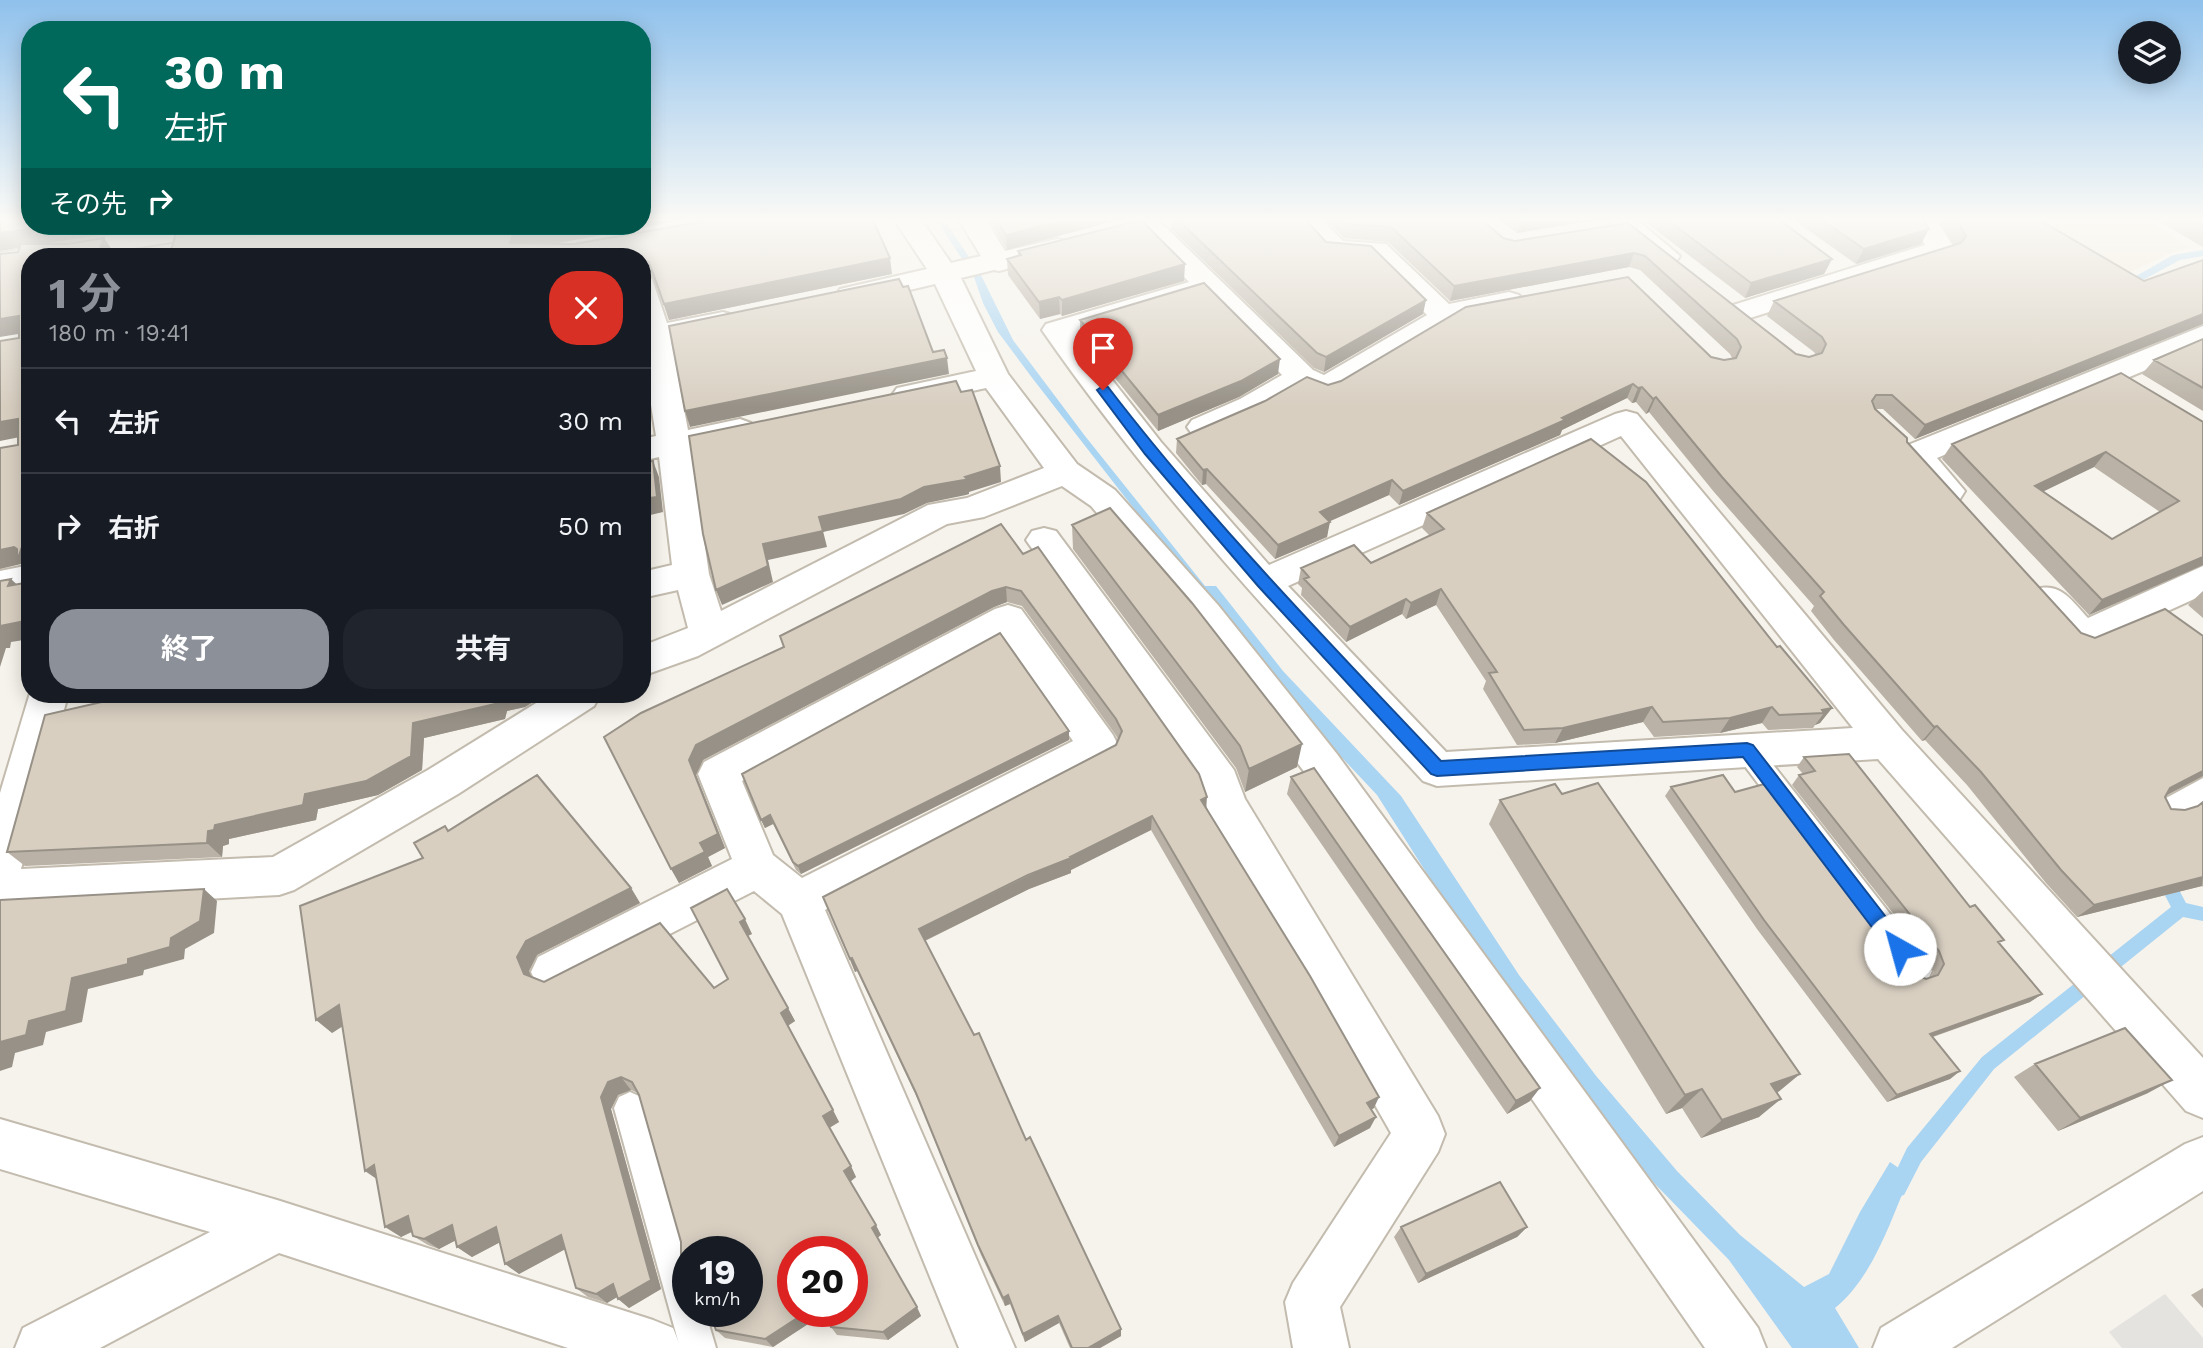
<!DOCTYPE html>
<html lang="ja">
<head>
<meta charset="utf-8">
<style>
	body { margin:0; font-family:"Work Sans","Noto Sans JP",sans-serif; background:#20242c; color:#f1f3f6; height:100vh; display:flex; flex-direction:column; font-size:26px; white-space:nowrap }
	* { box-sizing:border-box; margin:0 }
	p { font-size:23px; color:#9ea1a6 }
	.icon { flex:none; width:38px; height:38px; fill:none; stroke:currentColor; stroke-width:2; stroke-linecap:round; stroke-linejoin:round }
	.map { position:relative; flex:1; overflow:hidden }
	.details { position:absolute; left:21px; top:248px; width:630px; height:455px; display:flex; flex-direction:column; background:#171b24; border-radius:28px; box-shadow:0 4px 18px #0003 }
	.details>* { flex:none }
	.banner { position:absolute; left:21px; top:21px; width:630px; height:214px; border-radius:28px; box-shadow:0 4px 18px #0003; background:#00695c; color:#fff; overflow:hidden }
	.controls { position:absolute; left:2118px; top:21px; display:grid; gap:14px }
	.controls a { display:grid; place-items:center; width:63px; height:63px; border-radius:50%; background:#171b24; box-shadow:0 4px 18px #0003; font-size:35px }
	.speed { position:absolute; left:672px; top:1236px; display:flex; gap:14px; font-size:35px; font-weight:700; text-align:center }
	.speed>* { display:grid; place-content:center; width:91px; height:91px; border-radius:50%; background:#171b24; box-shadow:0 4px 18px #0003; line-height:1 }
	.speed small { font-size:18px; font-weight:400 }
	.speed .limit { border:10px solid #d22; background:#fff; color:#111 }
	.pin { position:absolute; display:grid; place-items:center; width:60px; height:60px; color:#fff; margin:-72px -30px; border-radius:50% 50% 50% 0; rotate:-45deg; box-shadow:0 0 7px #0007 }
	.pin .icon { rotate:45deg }
	.me { position:absolute; width:77px; margin:-38px; rotate:322deg; stroke-linejoin:round; filter:drop-shadow(0 0 5px #0008) }
	.turn { display:flex; align-items:center; gap:24px; height:147px; padding:0 28px; font-size:32px }
	.turn .icon { width:91px; height:91px; stroke-width:2.5 }
	.turn b { display:block; font-size:49px; line-height:60px }
	.then { display:flex; align-items:center; height:66px; padding:0 28px; background:#0003; gap:14px; font-size:26px }
	.round { display:grid; place-items:center; flex:none; width:74px; height:74px; border-radius:28px; background:#20242c }
	.overview { display:flex; align-items:center; justify-content:space-between; height:119px; padding:0 28px }
	h1 { font-size:42px; font-weight:700; line-height:52px; color:#8c9099 }
	.primary-button { display:flex; gap:14px; margin-top:auto; padding:14px 28px }
	.primary-button a { flex:1; height:80px; border-radius:28px; background:#8c9099; color:#fff; font-size:28px; font-weight:700; line-height:80px; text-align:center }
	.primary-button a+a { background:#20242c; color:#f1f3f6 }
	ul { padding:0; list-style:none }
	li { display:flex; align-items:center; gap:21px; height:105px; padding:0 28px; border-top:2px solid #363941 }
	li div { flex:1 }
	li b { display:block; font-size:26px }
	li em { font-style:normal }
	.map>svg:first-child { display:block }
</style>
</head>
<body>
<div class="map">
<svg width="2203" height="1348" viewBox="0 0 2203 1348">
	<rect width="100%" height="100%" fill="#f6f3ec"/>
	<path fill="#efe8d6" d="M1955 218H2143L2190 248 2171 253 2096 288 1948 264 1934 226Z"/>
	<path fill="#e5e3e0" d="M2165 1294 2203 1338V1348H2122L2109 1332Z"/>
	<path fill="#a9d4f2" d="M935 218H943L981 275 1013 340 1085 436 1205 586H1216L1283 671 1401 796 1519 975 1597 1077 1677 1171 1740 1235 1804 1287 1829 1274 1860 1212 1890 1162 1910 1176C1890 1221 1874 1276 1835 1308L1859 1348H1792L1729 1260 1654 1183 1485 965 1377 795 1284 696 1223 623 1033 379 998 332 983 303 974 277Z"/>
	<g fill="none" stroke-linecap="round" stroke-linejoin="round">
		<path fill="#a9d4f2" fill-rule="evenodd" d="M2203 250V256L2180 260 2126 289H2118L2117 287 2173 255Z
			M2164 871 2170 873 2186 903 2203 907V921L2183 917 1994 1069 1921 1162 1904 1195 1897 1197 1890 1195 1888 1188 1907 1148 1982 1057 2171 907 2156 878 2158 873Z"/>
		<g stroke="#c2bbae" stroke-width="4">
			<path id="service" d="M1747 740 1756 743 1927 961 1932 971 1927 981 1917 985 1907 981 1738 757 1734 750 1738 743Z
				M2203 778V802C2188 811 2172 826 2155 820L2151 812 2155 804Z
				M630 1092 641 1097 646 1108 688 1252V1311H705L716 1348H680L614 1108 619 1097Z"/>
		</g>
		<g stroke="#c2bbae" stroke-width="4">
			<path id="minor" d="M893 218H920L951 263 981 256 958 218H985L1005 251 1057 239 1067 241 1071 247 1067 253 999 271 994 270 961 278 1008 374 1077 464 1115 490 1218 605 1337 754 1758 1328 1766 1348H1705L1309 778 1192 625 1091 506 1062 486 984 517 947 524 698 656 642 676V646L688 628 678 590 642 598V572L672 565 659 457 642 461V439L656 436 642 349V276L652 279 667 323 723 312 733 315 738 321 733 327 671 340 688 430 740 419 751 423 756 430 751 437 691 451 709 574 721 611 928 505 967 498 1044 468 986 388 908 405 897 402 892 395 897 388 976 371 935 284 850 304 840 301 836 295 840 289 927 269Z
				M1127 218H1156L1313 370 1324 375 1427 315 1369 258 1326 255 1291 218H1320L1343 241 1386 244 1449 304 1509 292 1519 295 1524 301 1519 307 1461 319 1337 394 1326 397 1304 389C1277 405 1222 443 1192 434L1187 427 1192 420 1240 399 1282 375 1204 296 1076 334 1161 442 1269 565 1615 414 1626 411 1637 414 1902 730 2203 1058V1118L2186 1111 1878 759 1437 786 1423 781C1290 636 1154 492 1042 330L1046 324 1189 282ZM1621 436 1853 728 1446 752 1288 586Z
				M1605 218H1635L1680 256 1676 262 1666 264 1656 262Z
				M1908 218H1935L1955 249 1951 255 1750 318 1740 321 1730 318 1725 312 1730 306 1925 245Z
				M172 226H236L232 232 222 234 77 257H30V265L0 269V253Z
				M615 226H641L649 257 645 263 642 264V257H621Z
				M2203 326V346L1937 458 1965 491 1960 499 1948 503 1936 499 1899 455 1903 447Z
				M1044 528 1056 531 1234 770 1245 799 1438 1116 1445 1134 1438 1152 1340 1307 1349 1348H1293L1285 1302 1293 1283 1391 1133 1210 816 1200 788 1026 540 1032 531Z
				M30 565V591L0 597V571Z
				M2203 566V595L2082 650 2069 646 2030 599 2035 589C2061 582 2071 600 2088 618Z
				M1008 605 1021 609 1113 735 1119 747 1113 759 825 910 1015 1348H959L782 914 754 891 554 993 538 987 531 972 538 957 732 859 698 774 704 762 995 609ZM1002 639 1073 741 802 878 773 855 742 781Z
				M30 693V695H68L21 869 273 857 428 770 549 695H600L594 706 458 794 294 890 279 895 0 910V793Z
				M0 1119 277 1200 653 1320 673 1328 681 1348H568L279 1253 100 1348H15L23 1328 210 1232 0 1169Z"/>
		</g>
		<g stroke="#c2bbae" stroke-width="4">
			<path id="tertiary" d="M2203 1137V1191L1952 1348H1873L1881 1328 2185 1144Z"/>
		</g>
		<use href="#service" fill="#fff" fill-rule="evenodd"/>
		<use href="#minor" fill="#fff" fill-rule="evenodd"/>
		<use href="#tertiary" fill="#fff" fill-rule="evenodd"/>
	</g>
	<path fill="#bab2a6" fill-rule="evenodd" d="M642 218H692L552 244 892 274 669 320 654 278 642 274V257H169Z
		M988 218H1125L1007 250Z
		M1171 218H1304L1326 242 1423 314 1324 372 1314 368 1171 229Z
		M1324 218H1480L1503 238 1515 241 1628 223 1796 354 1809 357 1816 355 1814 352 1767 316 1774 301 1954 245 1937 218H2036L2144 281 2203 260V324L1915 439 1883 409H1876L1907 442 2081 633 2095 638 2203 636V776L2166 795 2165 797 2171 809 2185 810 2198 806 2203 802V887L2202 886 2077 917 2046 883 1967 785 1925 740 1922 741 1834 640 1811 611 1814 606 1714 492 1649 412 1646 414 1636 402 1632 403 1627 398 1562 430 1560 435 1399 505 1389 495 1329 521 1327 537 1275 559 1206 484 1202 485 1176 453 1177 439 1328 385 1711 357 1724 360 1732 358 1730 354 1640 270 1629 267 1450 301 1388 242 1344 238Z
		M1496 218H1603L1517 233Z
		M1640 218H1777L1832 259 1824 274 1745 298Z
		M1791 218H1923L1929 229 1921 244 1856 264Z
		M2153 218H2203V247Z
		M1018 251 1184 281 1062 316 1060 314 1040 319 1008 275 1007 259 1018 256Z
		M1080 320 1278 374 1239 397 1158 431 1080 335Z
		M2203 339V411L2142 374 2154 360Z
		M2203 422V565L2089 615 1942 459 1952 444ZM2094 467 2160 512 2112 539 2043 491Z
		M1427 513 1777 647 1832 708 1820 723 1815 725 1813 728 1768 730 1762 723 1720 733 1654 737 1643 722 1555 743 1517 745 1483 689 1486 681 1436 605 1406 619 1402 614 1346 642 1301 595 1302 588 1298 584 1301 568 1371 563 1430 536 1422 528Z
		M1001 524 1206 808 1374 1108 1371 1110 1370 1128 1334 1147 1151 830 1071 870V873L1029 889 925 941 1121 1329V1336L1100 1348H1070L1059 1323 1025 1342 1010 1304 1005 1306 981 1255 920 1104 857 971 855 972 823 897 1116 745 1118 739 1115 734 1022 606 1007 602 994 607 703 760 696 775 725 848 708 857 712 866 679 883 604 737 783 647Z
		M1072 525 1297 767 1245 792 1236 768 1073 549Z
		M2203 591V618L2188 605Z
		M132 695H544L525 707 507 711 505 719 424 738 422 770 378 795 318 809 316 820 229 839V844L223 846 222 857 25 866 7 852Z
		M1069 731V740L801 874 796 870 773 824 765 828 742 774Z
		M1804 757 1999 944 2042 994 2030 1002 1933 1037 1960 1071 1950 1079 1887 1102 1757 929 1665 796 1671 787 1735 792 1914 974 1926 979 1931 977 1934 972 1929 959 1792 785 1799 775 1803 774 1797 767Z
		M1291 777 1530 1101 1507 1114 1287 794Z
		M1562 794 1777 1093 1759 1117 1701 1138 1682 1108 1666 1114 1489 824 1500 800Z
		M449 831 631 888 640 903 537 955 529 971 531 977 544 982 714 988 728 979 691 908 752 934 748 936 795 1021 788 1026 839 1122 829 1128 856 1177 850 1181 881 1235 878 1237 921 1316 888 1340 837 1335 831 1327 824 1313 773 1347 725 1338 716 1330 681 1242 638 1093 631 1090 618 1095 611 1109 661 1289 629 1308 617 1297 607 1303 588 1297 576 1288 565 1249 519 1274 500 1242 472 1257 457 1247 456 1240 439 1249 428 1245 413 1236 412 1232 401 1237 376 1178 343 1026 332 1033 423 858Z
		M2035 1064 2148 1093 2058 1131 2014 1077Z
		M1401 1227H1527L1517 1237 1418 1283 1394 1237Z
		M2203 1288V1308L2191 1295Z"/>
	<path fill="#979187" d="M642 218H692L520 250 510 243 513 234 559 226H642Z
		M1072 218H1125L1007 250 1006 235Z
		M1603 218V219L1517 233 1521 219Z
		M49 226H157L0 251V233Z
		M1929 229 1921 244 1856 264 1864 249Z
		M104 238 115 254 114 257H97Z
		M1634 253 1629 267 1450 301 1454 286Z
		M890 258 892 274 669 320 664 304Z
		M1832 259 1824 274 1745 298 1751 283Z
		M1185 264 1184 281 1062 316V300Z
		M1059 297 1060 314 1040 319 1039 302Z
		M1426 300 1423 314 1324 372 1326 357Z
		M2203 314V324L1915 439 1925 425Z
		M19 316 30 332 0 337V319Z
		M947 358 949 374 690 427 685 411Z
		M1280 359 1278 374 1239 397 1158 431V415Z
		M642 367 647 396 642 397Z
		M1633 384 1627 398 1562 430 1560 435 1399 505 1403 491 1562 418Z
		M1642 387 1636 402 1632 403 1638 388Z
		M1656 397 1649 412 1646 414 1653 399Z
		M18 419 30 435 0 441V422Z
		M2106 452 2094 467 2024 501 2035 486Z
		M653 461 659 477 663 512 642 517V499Z
		M1000 466 1001 482 969 492V494L966 495 927 503 904 514 823 532 819 517Z
		M1207 469 1206 484 1202 485 1203 470Z
		M1392 480 1389 495 1317 527 1320 512Z
		M1330 522 1327 537 1275 559 1278 545Z
		M30 524V573L21 564 0 569V550L14 547Z
		M823 531 827 547 768 560 773 582 722 605 716 590 763 544Z
		M2203 557V565L2089 615 2102 600Z
		M11 579 27 594 8 586Z
		M1006 587 1007 602 994 607 703 760 696 775 725 848 708 857 712 866 679 883 671 869 700 843 689 760 696 745 992 591Z
		M1441 589 1436 605 1406 619 1411 603Z
		M1406 599 1402 614 1346 642 1350 627Z
		M30 620V639L11 642 10 648H6L0 667V626Z
		M503 695H544L525 707 507 711 505 719 424 738 422 770 378 795 318 809 316 820 229 839V844L223 846 222 857 207 843 208 831 215 825 305 794 413 723Z
		M1652 707 1643 722 1555 743 1563 728Z
		M1772 707 1762 723 1720 733 1730 718Z
		M1832 708 1820 723 1815 725 1824 713 1822 710Z
		M1937 726 1925 740 1922 741 1934 727Z
		M1069 731V740L801 874 798 866Z
		M1302 744 1297 767 1245 792 1249 769Z
		M2203 771V776L2154 802 2170 788Z
		M1207 797 1206 811 1201 800Z
		M770 815 773 824 765 828 761 820Z
		M1152 816 1151 830 1071 870V873L1029 889 922 942 919 929Z
		M2203 877 2202 886 2077 917 2094 905Z
		M631 888 640 903 537 955 529 971 536 988 524 974 517 957 526 941Z
		M204 889 217 901 214 933 185 949 184 959 144 970 143 975 88 989 82 1022 46 1032 43 1045 15 1053 12 1067 0 1071V1042L29 1021 72 978 128 959 171 938Z
		M745 919 752 934 747 936 740 922Z
		M852 958 857 971 855 972 850 959Z
		M2042 994 2030 1002 1920 1041 1930 1034Z
		M339 1005 355 1018 332 1033 316 1020Z
		M788 1008 795 1021 787 1026 781 1013Z
		M1960 1071 1950 1079 1887 1102 1897 1095Z
		M1800 1074 1777 1093 1771 1084Z
		M621 1077 631 1090 618 1095 611 1109 661 1289 629 1308 618 1299 601 1097 608 1082Z
		M2172 1080 2148 1093 2058 1131 2080 1118Z
		M1540 1088 1530 1101 1507 1114 1516 1101Z
		M1702 1089 1682 1108 1666 1114 1685 1095Z
		M1379 1097 1374 1108 1361 1115 1367 1103Z
		M1781 1099 1759 1117 1701 1138 1722 1120Z
		M833 1110 839 1122 829 1128 823 1116Z
		M1376 1117 1370 1128 1334 1147 1339 1136Z
		M374 1165 381 1182 365 1171Z
		M851 1166 856 1177 850 1182 844 1171Z
		M408 1216 423 1226 401 1237 385 1227Z
		M452 1225 466 1235 439 1249 424 1239Z
		M876 1225 881 1235 877 1238 872 1228Z
		M496 1227 510 1237 472 1257 457 1247Z
		M1527 1227 1517 1237 1418 1283 1426 1274Z
		M561 1235 573 1245 519 1274 505 1264Z
		M688 1259V1270L681 1263Z
		M613 1284 624 1293 607 1303 596 1294Z
		M1008 1295 1010 1304 1005 1306 1003 1298Z
		M917 1307 921 1316 888 1340 883 1332Z
		M808 1311H824L825 1313 773 1347 765 1339Z
		M1058 1316 1059 1323 1025 1342 1023 1334Z
		M1121 1329V1336L1100 1348H1088Z"/>
	<path fill="#d8cfc1" stroke="#979187" stroke-width="2" fill-rule="evenodd" d="M0 218H30V226H49L0 233Z
		M723 218H872L890 258 664 304 649 262 642 260V257H169L178 226H559L513 234 510 243 574 244Z
		M996 218H1072L1006 235Z
		M1176 218H1304L1326 242 1371 246 1426 300 1326 357 1317 353Z
		M1341 218H1480L1503 238 1515 241 1628 223 1796 354 1809 357 1822 353 1826 344 1822 337 1774 301 1961 243 1966 236 1955 218H2036L2144 281 2203 260V314L1925 425 1892 395H1876L1872 401 1875 409 1907 438V442L2081 633 2095 638 2165 609 2203 636V771L2170 788 2165 797 2171 809 2185 810 2198 806 2203 802V877L2094 905 2061 870 1981 772 1937 726 1934 727 1844 625 1820 596 1824 592 1722 477 1656 397 1653 399 1642 387 1638 388 1633 384 1562 418 1565 420 1403 491 1392 480 1320 512 1330 522 1278 545 1207 469 1203 470 1177 439 1265 401 1307 377 1328 385 1341 381 1466 307 1628 277 1711 357 1724 360 1736 358 1741 347 1737 339 1645 256 1634 253 1454 286 1391 227 1347 224Z
		M1665 218H1777L1832 259 1751 283Z
		M1819 218H1923L1929 229 1864 249Z
		M2190 218H2203V226Z
		M1141 220 1185 264 1062 300 1059 297 1039 302 1007 259 1021 255 1018 251Z
		M104 238 97 257H30V524L17 561V549L14 547 0 550V448L18 445V419L0 422V341L19 338V316L0 319V254L18 252 21 244H66Z
		M899 279 903 287 908 286 933 352 944 350 947 358 685 411 669 326Z
		M1204 283 1280 359 1241 381 1158 415 1080 320Z
		M2203 339V388L2154 360Z
		M2121 373 2203 422V557L2102 600 1952 444ZM2106 452 2179 501 2112 539 2035 486Z
		M956 381 961 392 972 390 1000 466 965 477 967 479 964 480 924 487 901 499 819 517 823 531 763 544 768 566 716 590 703 534 689 436Z
		M1591 439 1646 482 1777 647 1780 646 1832 708 1822 710 1824 713 1779 715 1772 707 1730 718 1663 722 1652 707 1563 728 1524 730 1489 673 1497 672 1441 589 1411 603 1406 599 1350 627 1304 579 1309 577 1301 568 1354 545 1371 563 1444 529 1427 513Z
		M653 461 657 497 642 499V463Z
		M1110 508 1192 603 1302 744 1249 769 1240 746 1072 525Z
		M1001 524 1023 554 1038 547 1199 774 1207 797 1201 800 1310 976 1379 1097 1367 1103 1376 1117 1339 1136 1152 816 1070 857 1071 858 1028 875 919 929 974 1035 979 1033 1026 1140 1030 1137 1121 1329 1088 1348H1072L1058 1316 1023 1334 1008 1295 1003 1298 978 1245 916 1093 852 958 850 959 823 897 1116 745 1122 731 1116 719 1021 591 1006 587 992 591 696 745 689 760 718 834 700 843 705 852 671 869 604 737 641 713 784 647 780 636Z
		M11 579 8 586 30 582V620L0 626V581Z
		M1000 633 1069 731 798 866 793 862 770 815 761 820 742 774Z
		M132 695H503L498 696 495 704 413 723 411 756 366 781 305 794 303 805 215 825 214 830 208 831 207 843 7 852 45 715Z
		M1849 754 1970 907 1975 905 2004 940 1998 942 2042 994 1930 1034 1960 1071 1897 1095 1764 920 1671 787 1723 775 1735 792 1768 783 1914 974 1926 979 1938 975 1944 964 1939 951 1799 775 1815 771 1804 757Z
		M1314 768 1540 1088 1516 1101 1291 777Z
		M537 775 631 888 526 941 517 957 524 974 544 982 660 923 714 988 728 979 691 908 727 889 745 919 740 922 788 1008 781 1013 833 1110 823 1116 851 1166 844 1171 876 1225 872 1228 917 1307 883 1332 831 1327 822 1311H852V1251H793V1311H808L765 1339 716 1330 709 1311H747V1251H688V1259L681 1263V1242L639 1095 632 1082 621 1077 608 1082 601 1097 651 1280 618 1299 613 1284 596 1294 576 1288 561 1235 505 1264 496 1227 457 1247 452 1225 424 1239 413 1236 408 1216 385 1227 374 1165 365 1171 339 1005 316 1020 300 906 423 858 414 843 445 826 448 831Z
		M1598 783 1800 1074 1771 1084 1781 1099 1722 1120 1702 1089 1685 1095 1500 800 1555 784 1562 794Z
		M204 889 200 921 171 938 170 947 128 959V964L72 978 66 1011 29 1021 26 1035 0 1042V900Z
		M2125 1028 2172 1080 2080 1118 2035 1064Z
		M1500 1182 1527 1227 1426 1274 1401 1227Z"/>
	<linearGradient id="sky" x2="0" y2="1"><stop stop-color="#8fc1ec"/><stop offset="0.54" stop-color="#fbfaf6"/><stop offset="1" stop-color="#fbfaf6" stop-opacity="0"/></linearGradient>
	<rect width="2203" height="407" fill="url(#sky)"/>
	<path fill="#1a73e8" stroke="#114b97" stroke-width="2" d="M1103 386 1108 387C1210 520 1327 640 1441 761L1747 743 1753 745 1906 943 1909 949 1906 955 1900 958 1893 955 1743 757 1437 776 1431 774 1258 586 1145 454 1097 390Z"/>
</svg>
<div class="controls">
<a><svg class="icon" aria-label="layers" viewBox="0 0 24 24"><path d="M12 4l9 5-9 5-9-5zM3 14l9 5 9-5"/></svg></a>
</div>
<div class="speed"><div>19<small>km/h</small></div><div class="limit">20</div></div>
<div class="pin" style="left:1103px;top:390px;background:#d93025"><svg class="icon" aria-label="arrive" viewBox="0 0 24 24"><path d="M6 21V4h12l-3 4 3 4H6"/></svg></div>
<svg class="me" style="left:1900px;top:949px" viewBox="-20 -20 40 40"><circle r="19" fill="#fff"/><path d="M0-13L10 11 0 6-10 11z" fill="#1a73e8"/></svg>
<div class="banner">
<div class="turn"><svg class="icon" aria-label="left" viewBox="0 0 24 24"><path d="M17 20v-9H6M10 6l-5 5 5 5"/></svg><div><b>30 m</b>左折</div></div>
<div class="then">その先<svg class="icon" aria-label="right" viewBox="0 0 24 24"><path d="M7 20v-9h11M14 6l5 5-5 5"/></svg></div>
</div>
<section class="details">
<div class="overview"><div><h1>1 分</h1><p>180 m · 19:41</p></div><a class="round" style="background:#d93025;color:#fff"><svg class="icon" aria-label="close" viewBox="0 0 24 24"><path d="M6 6l12 12M18 6L6 18"/></svg></a></div>
<ul>
<li><svg class="icon" aria-label="left" viewBox="0 0 24 24"><path d="M17 20v-9H6M10 6l-5 5 5 5"/></svg><div><b>左折</b></div><em>30 m</em></li>
<li><svg class="icon" aria-label="right" viewBox="0 0 24 24"><path d="M7 20v-9h11M14 6l5 5-5 5"/></svg><div><b>右折</b></div><em>50 m</em></li>
</ul>
<div class="primary-button"><a>終了</a><a>共有</a></div>
</section>
</div>
</body>
</html>
